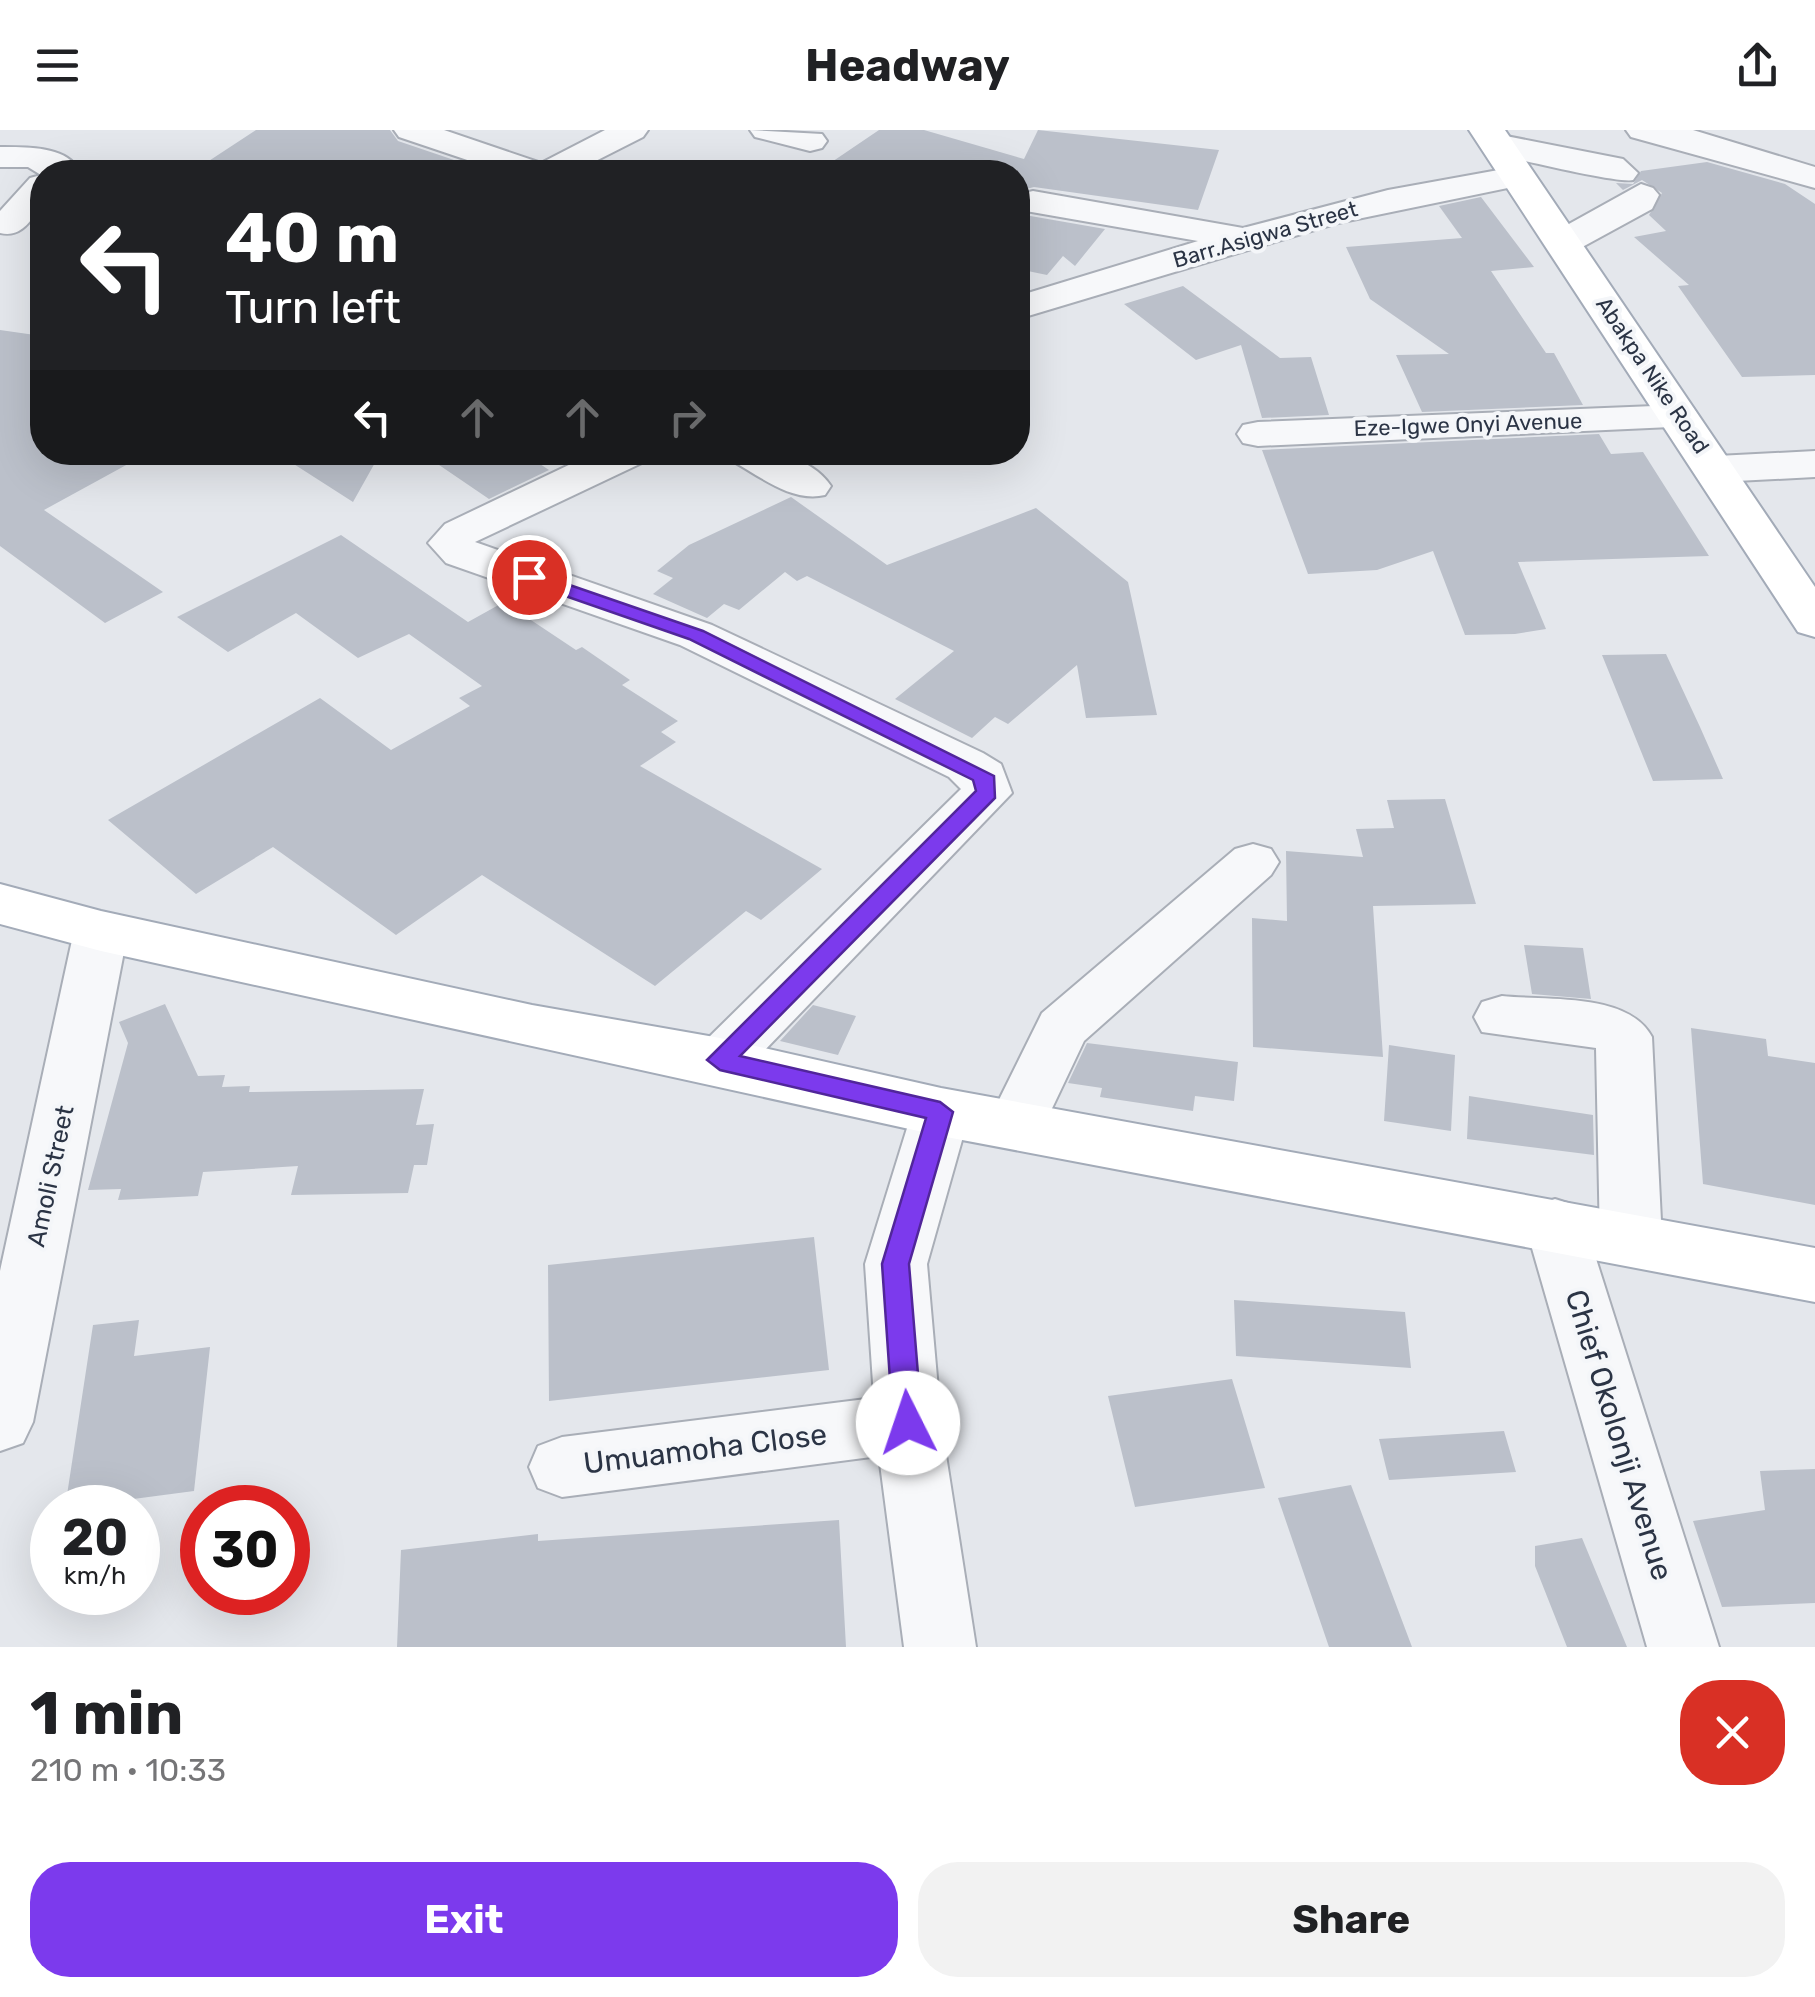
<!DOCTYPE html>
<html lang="en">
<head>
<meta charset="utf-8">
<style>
	body { margin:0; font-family:Rubik,sans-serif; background:#f2f2f2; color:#202124; height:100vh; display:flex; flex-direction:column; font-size:38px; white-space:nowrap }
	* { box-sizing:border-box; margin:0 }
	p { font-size:32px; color:#757577 }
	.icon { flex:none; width:55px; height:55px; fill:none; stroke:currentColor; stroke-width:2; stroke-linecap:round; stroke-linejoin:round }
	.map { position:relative; height:1517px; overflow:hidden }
	.side { display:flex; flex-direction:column; background:#fff; flex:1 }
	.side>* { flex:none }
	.top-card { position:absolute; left:30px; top:30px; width:1000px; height:305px; border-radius:40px; box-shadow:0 10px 40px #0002; background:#202124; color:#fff; overflow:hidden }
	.speed { position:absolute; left:30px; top:1355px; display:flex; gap:20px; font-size:50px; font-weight:700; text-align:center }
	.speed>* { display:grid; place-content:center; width:130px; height:130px; border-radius:50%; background:#fff; box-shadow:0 10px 40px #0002; line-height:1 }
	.speed small { font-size:25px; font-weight:400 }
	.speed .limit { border:15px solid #d22; background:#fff; color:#111 }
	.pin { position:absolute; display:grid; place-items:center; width:85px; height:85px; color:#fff; margin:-42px; border:5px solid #fff; border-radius:50%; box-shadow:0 2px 10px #0007 }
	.me { position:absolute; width:110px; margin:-55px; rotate:356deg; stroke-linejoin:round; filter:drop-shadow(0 0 8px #0008) }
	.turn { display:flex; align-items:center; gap:35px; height:210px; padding:0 30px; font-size:45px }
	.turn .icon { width:130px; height:130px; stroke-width:2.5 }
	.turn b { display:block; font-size:70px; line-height:85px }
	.lanes { display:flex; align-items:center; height:95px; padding:0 30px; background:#0003; justify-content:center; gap:50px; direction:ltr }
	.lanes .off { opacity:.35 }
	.round { display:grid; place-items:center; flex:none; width:105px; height:105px; border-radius:40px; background:#f2f2f2 }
	.headline { display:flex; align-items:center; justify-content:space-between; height:170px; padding:0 30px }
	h1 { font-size:60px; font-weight:700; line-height:75px }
	.primary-button { display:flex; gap:20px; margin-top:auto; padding:20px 30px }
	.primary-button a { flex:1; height:115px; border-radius:40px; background:#7c3aed; color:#fff; font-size:40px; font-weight:700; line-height:115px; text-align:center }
	.primary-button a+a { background:#f2f2f2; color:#202124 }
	header { display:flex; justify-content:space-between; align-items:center; height:130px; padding:0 30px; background:#fff; font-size:45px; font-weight:700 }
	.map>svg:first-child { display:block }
</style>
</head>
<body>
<header><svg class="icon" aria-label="menu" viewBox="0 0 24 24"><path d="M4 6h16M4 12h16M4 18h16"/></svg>Headway<svg class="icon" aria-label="share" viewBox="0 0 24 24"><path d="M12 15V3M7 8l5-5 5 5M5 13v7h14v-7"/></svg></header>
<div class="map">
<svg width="1815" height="1517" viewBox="0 0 1815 1517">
	<rect width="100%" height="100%" fill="#e4e7ec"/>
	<path fill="#bbc0ca" d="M256 0H390L398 11 454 30 453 42H192Z
		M879 0H924L1024 29 1038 0 1219 20 1198 80 1034 57 1018 61V42H817Z
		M1707 32 1785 54 1815 74V245L1742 247 1678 156 1689 155 1634 107 1666 101 1649 85 1662 63 1642 50 1623 60 1616 53 1633 54 1641 41Z
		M1481 67 1534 137 1491 141 1546 223H1554L1583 275 1422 282 1396 225 1449 224 1370 169 1346 117 1462 108 1439 76Z
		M1018 83 1019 84 1105 99 1075 136 1063 126 1047 145 1018 139Z
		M1183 156 1280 228 1311 227 1329 285 1262 288 1241 215 1196 230 1124 174Z
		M0 200 42 206V322H150L44 380 163 462 105 493 0 416Z
		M1599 304 1611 324 1643 322 1709 426 1518 432 1546 499 1515 504 1465 505 1433 421 1377 440 1308 444 1262 320Z
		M275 322H381L353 372Z
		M420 322H522L549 340 489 369Z
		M791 367 887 435 1036 378 1128 452 1157 585 1086 588 1077 535 1008 594 995 587 972 608 895 569 954 521 807 446 797 451 785 442 739 480 724 474 707 488 653 464 673 448 657 441 689 415Z
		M341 405 468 492 504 472 576 520 582 517 630 550 622 555 678 591 661 602 676 612 640 636 822 739 761 790 746 781 655 856 482 745 396 805 273 717 196 764 108 690 320 568 391 620 470 576 459 568 482 556 409 504 358 528 296 483 228 522 177 487Z
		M1666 524 1700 597 1723 649 1653 651 1602 525Z
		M1445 669 1476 774 1373 776 1383 927 1253 917 1252 788 1287 791 1286 721 1363 727 1356 699 1394 698 1387 670Z
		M1524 815 1583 818 1591 869 1532 864Z
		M165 874 198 946 225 945 222 957 250 956 249 962 424 959 416 995 434 994 427 1035H414L408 1063 291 1065 298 1036 203 1042 198 1066 118 1070 121 1059 88 1060 128 913 119 892Z
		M813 875 856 886 838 925 780 911Z
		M1691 898 1766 909 1768 926 1815 933V1075L1703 1054Z
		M1087 913 1238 932 1234 971 1195 966 1193 981 1100 967 1102 958 1068 953Z
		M1389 915 1455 925 1451 1001 1384 991Z
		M1469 966 1593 985 1594 1025 1467 1009Z
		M814 1107 829 1240 549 1271 548 1135Z
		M1234 1170 1405 1182 1411 1238 1236 1226Z
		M139 1190 134 1226 210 1217 194 1361 65 1378 93 1195Z
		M1232 1249 1265 1358 1135 1377 1108 1266Z
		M1504 1301 1516 1342 1389 1350 1379 1309Z
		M1815 1339V1473L1722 1477 1693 1391 1765 1380 1760 1341Z
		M1351 1355 1412 1517H1329L1278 1368Z
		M839 1390 846 1517H397L401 1420 538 1404V1411Z
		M1582 1408 1627 1517H1567L1535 1436V1416Z"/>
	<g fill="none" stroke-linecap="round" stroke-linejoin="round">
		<g stroke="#a9aeb7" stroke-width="4">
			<path id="minor" d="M394 0H444L541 33 605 0H648L643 7 574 42H503L399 7Z
				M750 0 822 4 827 11 822 18 810 21 755 7Z
				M1626 0H1693L1815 37V58L1631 7Z
				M1496 4 1623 29 1638 43 1633 50C1620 54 1507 27 1484 21L1479 14 1484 7Z
				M0 17C23 17 62 16 76 36L73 42H42V76C30 91 21 108 0 103V81L30 48 41 45 28 37H0Z
				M1515 37 1527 40 1532 47 1527 54 1338 93 1018 189V166L1198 111 1020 80V64L1033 61 1243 98 1388 60Z
				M1641 54 1653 58 1659 65 1652 79 1575 121H1549L1544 113 1549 105Z
				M1679 275 1693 278 1699 287 1693 296 1258 316 1243 313 1237 304 1243 295 1258 292Z
				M1815 321V347L1717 352 1702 348 1696 339 1702 330 1717 326Z
				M596 322H651L646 331 475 412 712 495 983 623 1001 634 1012 663 740 946 720 953 700 946 692 931 700 916 961 659 949 647 680 515 446 433 428 413 445 394Z
				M727 322C763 322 808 322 831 356L825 365C792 373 760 346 732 331Z
				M1253 714 1271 719 1279 732 1271 745 1084 911 1037 1010 1016 1017 995 1010 987 994 1042 883 1235 719Z
				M101 782 120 787 128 801 33 1292 23 1313 0 1321V1141L74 801 82 787Z
				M1502 866C1548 871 1628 862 1652 907L1662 1111 1653 1129 1631 1136 1609 1129 1600 1111 1596 918 1482 902 1474 887 1482 872Z
				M941 959 962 966 970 982 927 1134 941 1293 976 1517H904L879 1326 562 1367 538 1358 529 1337 538 1316 562 1307 874 1268 865 1134 912 982 920 966Z
				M1555 1069 1577 1076 1585 1094 1719 1517H1647L1525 1094 1533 1076Z"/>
		</g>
		<g stroke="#a3abb8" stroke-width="4">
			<path id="major" d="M1469 0H1505L1815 457V507L1798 502Z
				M0 754 101 781 532 875 720 908 941 958 1815 1118V1172L941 1006 101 821 0 794Z"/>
		</g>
		<use href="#minor" fill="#f7f8fa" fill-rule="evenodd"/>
		<use href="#major" fill="#fff" fill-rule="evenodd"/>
	</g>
	<path fill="#7c3aed" stroke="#51269a" stroke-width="2.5" d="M529 441 703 501 994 646 995 668 740 926 940 972 953 982 909 1134 922 1293 918 1302 908 1305 897 1302 893 1293 882 1134 926 988 720 940 707 930 976 661 973 650 689 509 522 451 519 447Z"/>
	<g text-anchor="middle" stroke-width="8" stroke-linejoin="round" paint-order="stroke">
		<g font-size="22" fill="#2b3445" stroke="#f4f6f9">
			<text transform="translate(1265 104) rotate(-16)" y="8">Barr.Asigwa Street</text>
			<text transform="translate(1653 245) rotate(56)" y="8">Abakpa Nike Road</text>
			<text transform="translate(1468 294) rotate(-2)" y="8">Eze-Igwe Onyi Avenue</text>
		</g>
		<g font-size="25" fill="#2b3445" stroke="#f4f6f9">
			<text transform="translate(50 1046) rotate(-78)" y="9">Amoli Street</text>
		</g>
		<g font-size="30" fill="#2b3445" stroke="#f4f6f9">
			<text transform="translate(1619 1305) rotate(73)" y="10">Chief Okolonji Avenue</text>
			<text transform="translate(705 1319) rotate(-7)" y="10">Umuamoha Close</text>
		</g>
	</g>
</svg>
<div class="speed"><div>20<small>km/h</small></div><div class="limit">30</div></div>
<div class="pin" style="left:529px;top:447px;background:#d93025"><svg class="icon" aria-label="arrive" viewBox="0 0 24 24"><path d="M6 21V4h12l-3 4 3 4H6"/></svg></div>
<svg class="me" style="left:908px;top:1293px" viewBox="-20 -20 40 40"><circle r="19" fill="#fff"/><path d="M0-13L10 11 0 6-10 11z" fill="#7c3aed"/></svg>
<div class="top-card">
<div class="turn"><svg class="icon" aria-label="left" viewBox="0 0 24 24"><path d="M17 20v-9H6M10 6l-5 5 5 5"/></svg><div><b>40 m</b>Turn left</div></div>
<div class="lanes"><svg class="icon" aria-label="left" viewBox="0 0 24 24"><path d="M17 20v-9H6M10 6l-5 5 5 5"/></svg><svg class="icon off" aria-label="ahead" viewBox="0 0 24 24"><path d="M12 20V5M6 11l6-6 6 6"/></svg><svg class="icon off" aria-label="ahead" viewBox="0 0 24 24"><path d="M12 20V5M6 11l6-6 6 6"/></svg><svg class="icon off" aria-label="right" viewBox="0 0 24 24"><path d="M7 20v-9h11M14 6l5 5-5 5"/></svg></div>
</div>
</div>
<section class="side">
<div class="headline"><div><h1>1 min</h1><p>210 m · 10:33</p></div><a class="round" style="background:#d93025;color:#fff"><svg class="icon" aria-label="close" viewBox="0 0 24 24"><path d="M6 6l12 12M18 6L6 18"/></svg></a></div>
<div class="primary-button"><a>Exit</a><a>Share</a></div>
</section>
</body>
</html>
